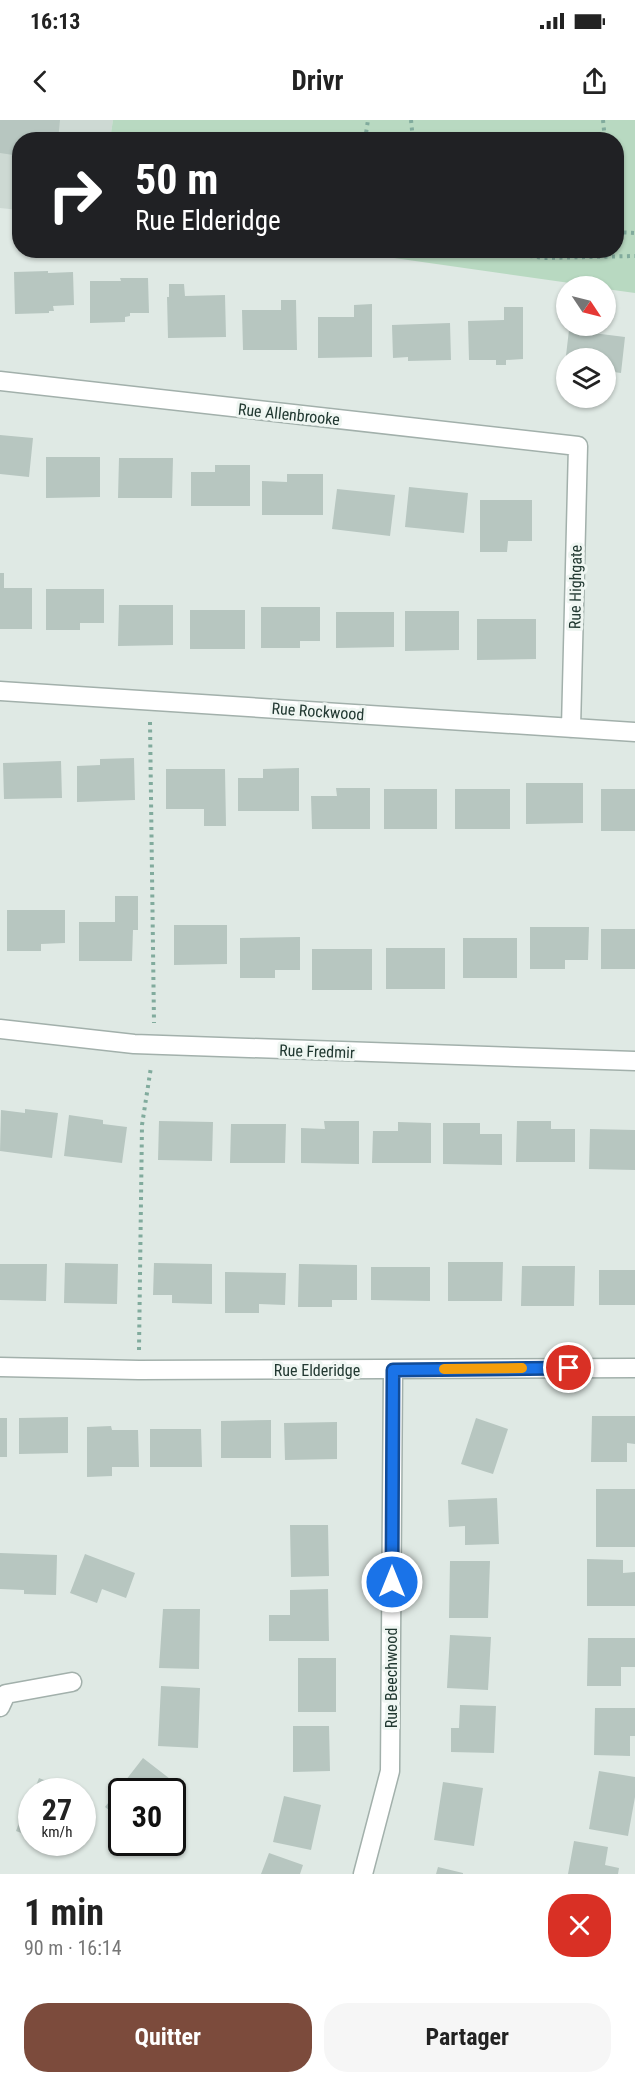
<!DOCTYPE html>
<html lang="fr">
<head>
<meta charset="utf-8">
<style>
	body { margin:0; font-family:"Roboto Condensed",sans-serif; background:#f6f6f6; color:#222; height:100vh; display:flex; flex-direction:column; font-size:22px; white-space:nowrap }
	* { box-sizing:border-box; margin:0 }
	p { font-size:20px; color:#767676 }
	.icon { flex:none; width:33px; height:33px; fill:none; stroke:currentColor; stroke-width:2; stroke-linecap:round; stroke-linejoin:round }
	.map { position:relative; height:1754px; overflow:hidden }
	.side { display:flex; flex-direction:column; background:#fff; flex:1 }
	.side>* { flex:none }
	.top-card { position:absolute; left:12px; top:12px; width:612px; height:126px; border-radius:24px; box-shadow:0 2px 4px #0004; background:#202124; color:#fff; overflow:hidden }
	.needle { width:39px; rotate:125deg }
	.fabs { position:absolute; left:556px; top:156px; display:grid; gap:12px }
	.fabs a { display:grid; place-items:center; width:60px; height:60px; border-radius:50%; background:#fff; box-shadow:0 2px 4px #0004; font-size:30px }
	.speed { position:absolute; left:18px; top:1658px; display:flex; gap:12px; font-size:30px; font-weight:700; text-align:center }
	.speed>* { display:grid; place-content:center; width:78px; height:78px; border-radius:50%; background:#fff; box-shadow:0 2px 4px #0004; line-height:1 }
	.speed small { font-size:15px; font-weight:400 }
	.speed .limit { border:3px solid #111; border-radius:9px; background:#fff; color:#111 }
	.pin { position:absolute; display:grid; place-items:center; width:51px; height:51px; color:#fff; margin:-26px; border:3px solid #fff; border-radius:50%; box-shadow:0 2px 6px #0007 }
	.me { position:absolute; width:66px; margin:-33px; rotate:0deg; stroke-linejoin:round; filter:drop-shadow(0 0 4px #0008) }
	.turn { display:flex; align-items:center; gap:21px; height:126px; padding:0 24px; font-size:27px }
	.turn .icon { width:78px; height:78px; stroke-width:2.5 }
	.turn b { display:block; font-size:42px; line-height:51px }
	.round { display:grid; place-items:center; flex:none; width:63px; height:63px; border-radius:24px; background:#f6f6f6 }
	.head { display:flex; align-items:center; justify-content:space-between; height:102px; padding:0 24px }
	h1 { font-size:36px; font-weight:700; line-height:45px }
	.action { display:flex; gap:12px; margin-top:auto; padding:12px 24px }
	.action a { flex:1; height:69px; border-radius:24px; background:#7c4b3c; color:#fff; font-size:24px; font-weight:700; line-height:69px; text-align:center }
	.action a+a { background:#f6f6f6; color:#222 }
	.status { display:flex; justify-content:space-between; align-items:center; height:42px; padding:0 30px; background:#fff; direction:ltr }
	.status svg { height:16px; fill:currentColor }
	header { display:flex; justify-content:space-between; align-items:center; height:78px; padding:0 24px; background:#fff; font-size:27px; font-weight:700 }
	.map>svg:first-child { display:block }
</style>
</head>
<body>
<div class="status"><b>16:13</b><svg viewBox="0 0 49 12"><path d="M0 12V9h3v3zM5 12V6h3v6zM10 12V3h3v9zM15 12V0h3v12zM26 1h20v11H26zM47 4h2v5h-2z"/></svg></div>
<header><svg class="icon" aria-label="back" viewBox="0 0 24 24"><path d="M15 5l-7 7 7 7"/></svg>Drivr<svg class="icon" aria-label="share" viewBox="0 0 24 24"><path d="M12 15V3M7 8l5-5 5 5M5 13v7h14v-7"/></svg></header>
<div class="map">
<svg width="635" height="1754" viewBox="0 0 635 1754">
	<rect width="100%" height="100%" fill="#dfe9e4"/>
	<path fill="#cdd9d3" d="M0 0H113L110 19 20 20 19 90 0 88Z"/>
	<path fill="#b8d9c1" d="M113 0H635V173L606 169V166H591L345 131 616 130V20L110 19Z"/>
	<path fill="#b7c6c0" d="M0 0H60L58 20H20V36L0 33Z
		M48 151V153L73 152 74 185 53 186 54 191H49V193L15 194 14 152Z
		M120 158H148L149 193H130V196L125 197V202L90 203V161H121Z
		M169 164H184L185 176 225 175 226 217 168 218 167 177H169Z
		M281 180H296L297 230H243L242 190H281Z
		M372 184V237L318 238V197H354V185Z
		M504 187H523V239L506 240V245H496V240H469L468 201 504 200Z
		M450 203 451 240 408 241V237L393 238 392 205Z
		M569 210 625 217 621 253 606 251V238H567V244H565Z
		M0 315 33 318 29 357 0 354Z
		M46 337H100V377L46 378Z
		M119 338H173L172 378H118Z
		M215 345H250V386H191V352H215Z
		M287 354H323V395H262V361L287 362Z
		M409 367 468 373 464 413 405 407Z
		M337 369 395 375 390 416 332 409Z
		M480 380H532V421H508L507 432H480Z
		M0 453H4V468H32V509H0Z
		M46 469H104V503H80V510H46Z
		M119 485H173V525L118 526Z
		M261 487H320V521H300V528H261Z
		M190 490H245V529H190Z
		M405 491H459V530L405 531Z
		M336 492H394V527L336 528Z
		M477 499H536V539L477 540Z
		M134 638 135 680 77 682V646L100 645V639Z
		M61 641 62 678 4 679 3 643Z
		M299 648V691H238V658H263V649Z
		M166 649H225L226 706H204V689H166Z
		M526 663H583V703L526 704Z
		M336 668H370V709H312L311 676H337Z
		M384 669H437V709H384Z
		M455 669H510V709H455Z
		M601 669H635V711H601Z
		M115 776H138V810H133L132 841H79V802H115Z
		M7 790H65V823L41 824V831H7Z
		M174 805H227V844L174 845Z
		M530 807H589L588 840H565V849H530Z
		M601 809H635V849H601Z
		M300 817V850H275V858H240V818Z
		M463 818H517V858H463Z
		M386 828H445V869H386Z
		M312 829H372V870H312Z
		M25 989 58 993 52 1038 0 1031 1 990 25 993Z
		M69 995 103 1000V1004L127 1007 122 1043 64 1036Z
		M159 1001 213 1002 212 1041 158 1040Z
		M324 1001H359V1044L301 1043V1008L325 1009Z
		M517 1001H551V1009H575V1042H516Z
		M398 1002 431 1003V1043H372L373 1011H398Z
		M443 1003H480V1014H502V1045L443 1044Z
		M231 1004H286L285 1043H230Z
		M590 1009 635 1010V1050L589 1049Z
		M448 1142H503L502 1181H448Z
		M65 1143 118 1144 117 1184 64 1183Z
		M154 1143 212 1144V1184L172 1183V1175H153Z
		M0 1144H47L46 1181 0 1180Z
		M299 1144 357 1145V1180H332V1187H298Z
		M522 1146H575L574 1186H521Z
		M371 1147H430V1181L371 1180Z
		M599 1150H635V1185H599Z
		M225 1152 286 1153 285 1185 259 1184V1193H225Z
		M592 1296H635V1324L627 1323V1342H591Z
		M68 1297V1333L19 1334V1298Z
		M0 1298H7V1337H0Z
		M476 1298 508 1309 493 1354 461 1344Z
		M271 1300V1338H221V1301Z
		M337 1302V1339L285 1340 284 1303Z
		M111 1306 112 1310H138L139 1347H112V1356L87 1357V1307Z
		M150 1309H201L202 1347H150Z
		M596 1369H635V1427H596Z
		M497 1378 499 1424 465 1425V1406L449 1407 448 1380Z
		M290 1405H328L329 1456 291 1457Z
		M0 1433 57 1435 56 1475 24 1474V1470L0 1469Z
		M85 1434 135 1453 126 1478 102 1469 97 1483 70 1473Z
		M587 1439 623 1440V1453L635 1452V1486H587Z
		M450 1441H490L488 1498H449Z
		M328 1469 329 1521H269V1495H290V1470Z
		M163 1489H200L199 1549 159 1548Z
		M450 1515 491 1517 488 1570 447 1568Z
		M588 1518H635V1547H621V1566H587Z
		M298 1538H336V1592H298Z
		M161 1566 200 1568 198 1628 158 1626Z
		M460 1585 496 1586 494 1633 451 1632V1608H459Z
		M595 1588H635V1616H630V1636L594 1635Z
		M293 1606H329L330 1651 293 1652Z
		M143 1638 174 1662 168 1671H122V1700L105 1687Z
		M599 1651 635 1657V1677L628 1716 589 1709Z
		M39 1658 71 1671H34Z
		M443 1662 483 1668 474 1726 434 1720Z
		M284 1676 321 1685 311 1730 273 1722Z
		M27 1681 32 1683V1717L16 1711Z
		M574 1721 608 1727 605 1745 619 1748 618 1754H568Z
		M269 1733 303 1745 300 1754H261Z
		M438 1747 463 1753V1754H436Z"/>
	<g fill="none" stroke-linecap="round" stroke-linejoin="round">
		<g stroke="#a2b0ab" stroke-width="21">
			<path id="minor" d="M0 261 578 326 571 608
				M0 571 635 612
				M0 1247 139 1250 635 1248
				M0 1587 6 1574 72 1562
				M363 1754 390 1651 393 1250"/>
		</g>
		<g stroke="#a2b0ab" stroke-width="21">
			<path id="tertiary" d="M0 909 134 924 635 941"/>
		</g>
		<path stroke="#81ab9d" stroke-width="4" stroke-dasharray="3 4.5" stroke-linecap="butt" d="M411 0 413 20
			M603 0 605 20
			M365 20 368 0
			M616 112 635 113
			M508 130 523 135 544 138 635 136
			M150 602 154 903
			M139 1230 142 1005 151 947"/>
		<use href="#minor" stroke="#fff" stroke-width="18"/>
		<use href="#tertiary" stroke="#fff" stroke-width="18"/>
	</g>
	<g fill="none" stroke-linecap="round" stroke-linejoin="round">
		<g stroke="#114b97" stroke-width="15">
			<path id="route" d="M392 1462 393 1250 569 1248"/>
		</g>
		<use href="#route" stroke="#1a73e8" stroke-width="10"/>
		<path stroke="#f59e0b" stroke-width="10" d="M444 1249 522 1248"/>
	</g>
	<g text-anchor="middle" stroke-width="6" stroke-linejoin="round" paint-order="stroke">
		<g font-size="16" fill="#213831" stroke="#eff6f2">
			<text transform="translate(289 294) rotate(6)" y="6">Rue Allenbrooke</text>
			<text transform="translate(575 467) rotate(-89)" y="6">Rue Highgate</text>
			<text transform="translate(318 591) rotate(4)" y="6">Rue Rockwood</text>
			<text transform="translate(317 931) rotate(2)" y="6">Rue Fredmir</text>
			<text x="317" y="1256">Rue Elderidge</text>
			<text transform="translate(391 1558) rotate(-90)" y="6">Rue Beechwood</text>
		</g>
	</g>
</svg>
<div class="fabs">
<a><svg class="needle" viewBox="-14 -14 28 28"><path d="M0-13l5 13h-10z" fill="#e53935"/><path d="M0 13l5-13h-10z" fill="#767676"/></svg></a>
<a><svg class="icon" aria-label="layers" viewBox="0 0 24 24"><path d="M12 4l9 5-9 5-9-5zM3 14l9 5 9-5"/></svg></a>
</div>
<div class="speed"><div>27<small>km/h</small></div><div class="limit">30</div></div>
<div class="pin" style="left:569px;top:1248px;background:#d93025"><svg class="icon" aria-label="arrive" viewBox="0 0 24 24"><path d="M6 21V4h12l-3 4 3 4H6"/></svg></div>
<svg class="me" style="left:392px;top:1462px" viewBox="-20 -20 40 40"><circle r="17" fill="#1a73e8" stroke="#fff" stroke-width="3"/><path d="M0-11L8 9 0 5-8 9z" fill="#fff"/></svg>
<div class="top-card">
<div class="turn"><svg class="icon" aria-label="right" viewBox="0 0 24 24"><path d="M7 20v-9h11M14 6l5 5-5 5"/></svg><div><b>50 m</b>Rue Elderidge</div></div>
</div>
</div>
<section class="side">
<div class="head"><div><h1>1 min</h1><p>90 m · 16:14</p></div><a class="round" style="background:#d93025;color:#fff"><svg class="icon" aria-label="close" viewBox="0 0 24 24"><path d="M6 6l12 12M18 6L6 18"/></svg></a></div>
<div class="action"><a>Quitter</a><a>Partager</a></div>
</section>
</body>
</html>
